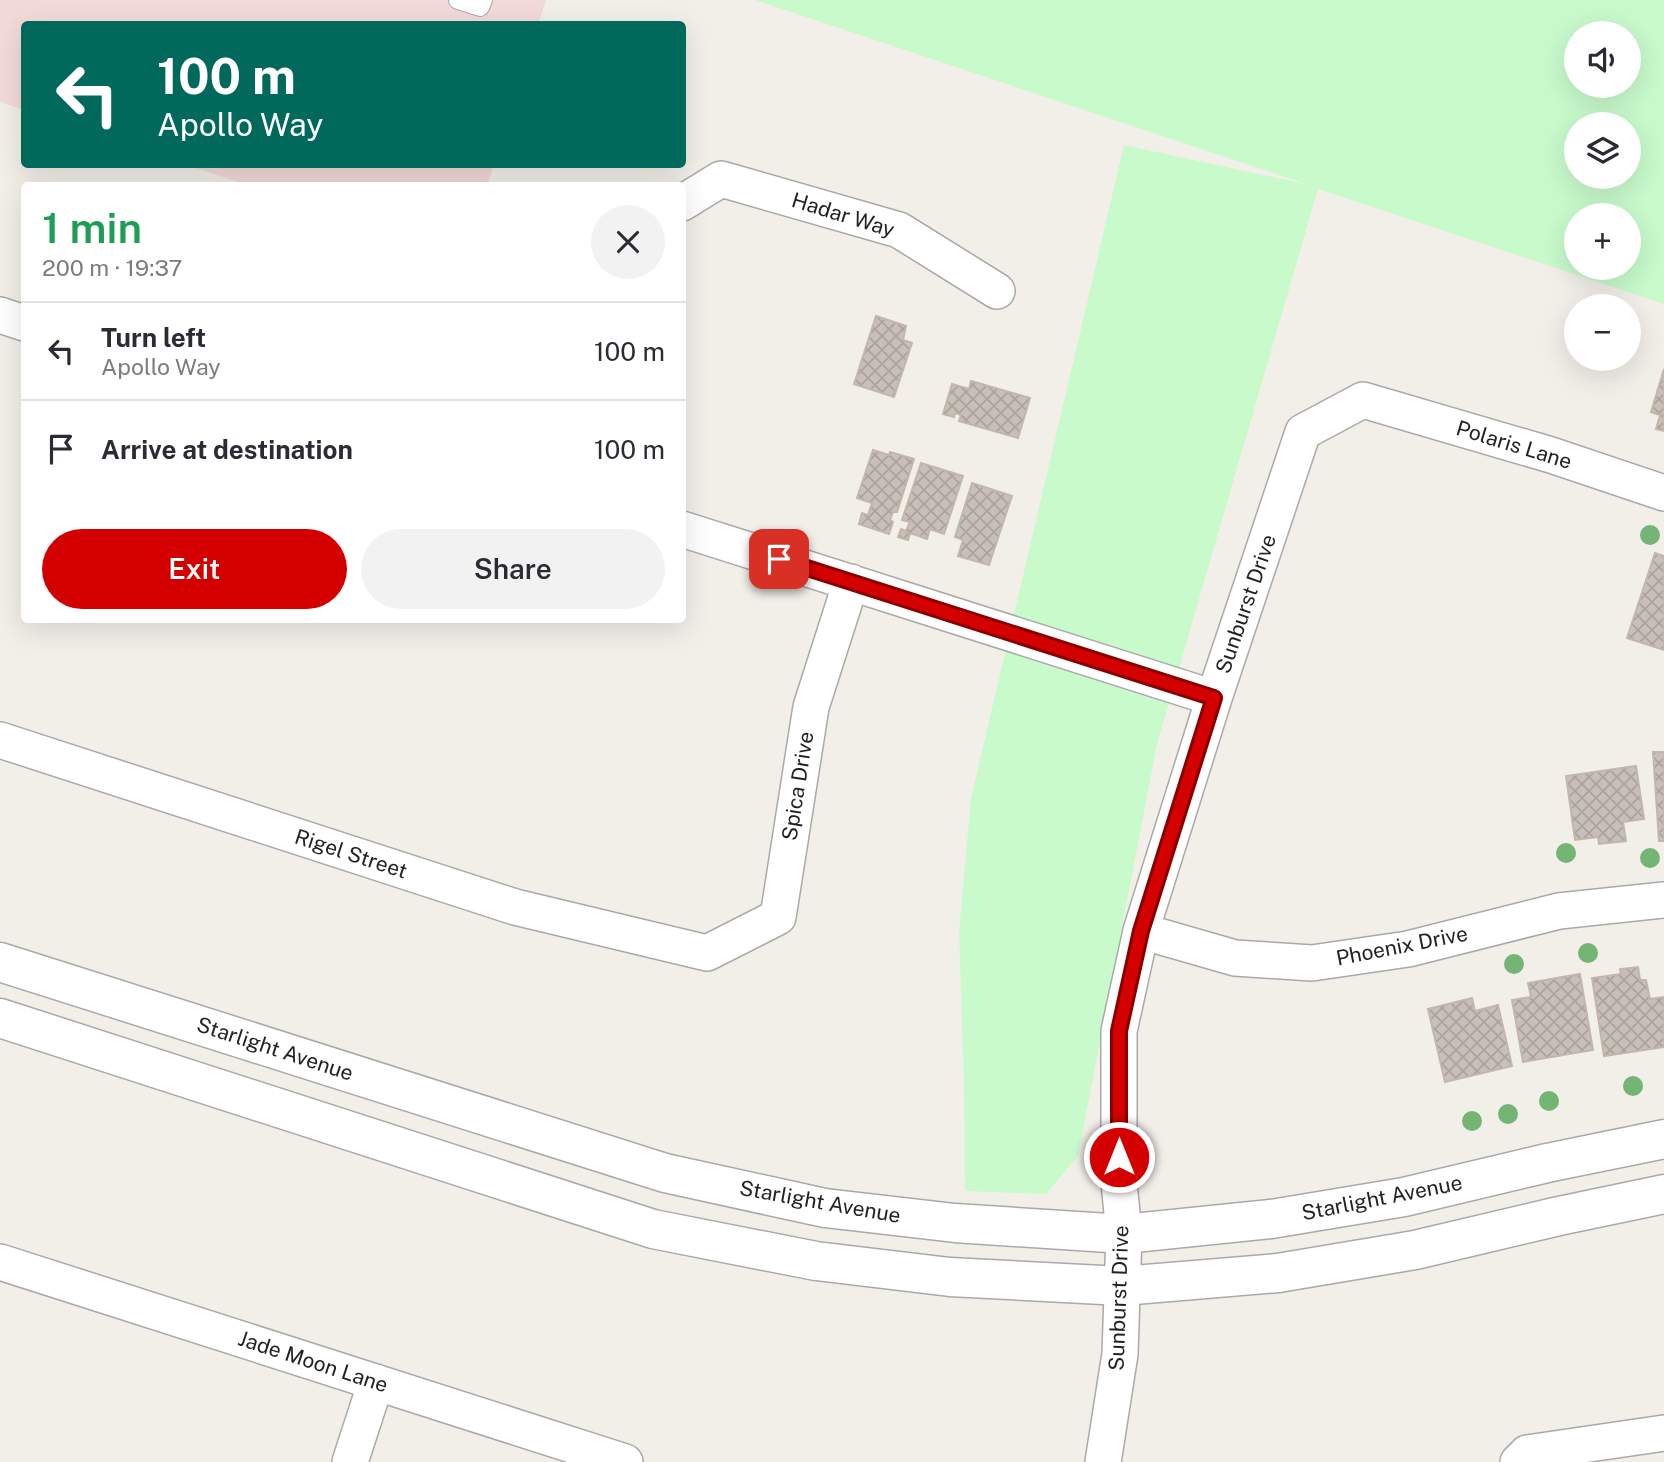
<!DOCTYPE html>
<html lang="en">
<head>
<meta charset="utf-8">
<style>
	body { margin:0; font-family:"Public Sans",sans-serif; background:#f2f2f3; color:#2b2b33; height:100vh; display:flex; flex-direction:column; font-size:26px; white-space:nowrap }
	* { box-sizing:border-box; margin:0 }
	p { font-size:23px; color:#7c7c81 }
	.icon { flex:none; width:38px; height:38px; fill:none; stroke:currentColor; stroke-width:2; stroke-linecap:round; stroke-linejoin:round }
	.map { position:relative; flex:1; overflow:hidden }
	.panel { position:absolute; left:21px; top:182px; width:665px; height:441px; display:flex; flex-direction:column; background:#fff; border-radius:7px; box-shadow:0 7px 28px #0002 }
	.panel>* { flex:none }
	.hud { position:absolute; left:21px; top:21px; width:665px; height:147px; border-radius:7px; box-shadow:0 7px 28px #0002; background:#00695c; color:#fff; overflow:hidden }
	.buttons { position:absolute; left:1564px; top:21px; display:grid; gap:14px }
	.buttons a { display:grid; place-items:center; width:77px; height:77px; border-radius:50%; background:#fff; box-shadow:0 7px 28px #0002; font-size:35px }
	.pin { position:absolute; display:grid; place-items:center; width:60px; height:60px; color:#fff; margin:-30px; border-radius:14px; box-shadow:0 4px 10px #0006 }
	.me { position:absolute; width:77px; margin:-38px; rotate:0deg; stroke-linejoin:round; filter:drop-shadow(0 0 5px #0008) }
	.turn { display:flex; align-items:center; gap:24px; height:147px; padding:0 21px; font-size:32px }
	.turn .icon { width:91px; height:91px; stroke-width:2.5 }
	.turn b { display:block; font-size:49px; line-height:60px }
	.round { display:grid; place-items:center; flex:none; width:74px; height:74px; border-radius:37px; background:#f2f2f3 }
	.headline { display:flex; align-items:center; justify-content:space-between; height:119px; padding:0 21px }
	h1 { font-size:42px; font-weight:600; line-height:52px; color:#1e9e55 }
	.primary-button { display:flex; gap:14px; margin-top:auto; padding:14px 21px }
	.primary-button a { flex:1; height:80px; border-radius:42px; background:#d40000; color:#fff; font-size:28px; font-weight:600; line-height:80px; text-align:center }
	.primary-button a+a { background:#f2f2f3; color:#2b2b33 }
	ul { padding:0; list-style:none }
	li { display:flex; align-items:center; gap:21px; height:98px; padding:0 21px; border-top:2px solid #e1e1e2 }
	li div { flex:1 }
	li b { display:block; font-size:26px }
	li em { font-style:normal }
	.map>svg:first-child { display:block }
</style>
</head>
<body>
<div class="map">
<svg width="1664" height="1462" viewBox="0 0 1664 1462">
	<defs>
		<pattern id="building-cross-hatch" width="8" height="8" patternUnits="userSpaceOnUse" patternTransform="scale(1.75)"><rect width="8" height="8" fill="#c7bfb8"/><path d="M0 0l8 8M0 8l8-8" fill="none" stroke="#aba49e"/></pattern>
	</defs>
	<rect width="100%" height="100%" fill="#f2efe9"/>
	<path fill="#f2dad9" d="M0 0H546L538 24H24V110L0 102Z
		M187 165 494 164V165L487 185 250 186Z"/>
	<path fill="#c8facc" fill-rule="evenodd" d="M755 0H1664V304L1318 189 1157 744 1078 1156 1046 1194 965 1191 964 1084 959 932 971 798 1124 145 1309 185ZM1577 33H1629V86H1577ZM1577 124H1629V177H1577ZM1577 215H1629V268H1577Z"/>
	<path fill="url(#building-cross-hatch)" stroke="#c4b6ab" stroke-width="2" d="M876 316 906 326 903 340 912 343 894 397 854 384Z
		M1664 369V431L1656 429 1660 415 1651 412Z
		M971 381 1030 398 1018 438 959 421 961 415 955 413 954 417 943 414 952 384 969 389Z
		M873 450 889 455 890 452 914 459 897 512H893L890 520 893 522 889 534 859 524 862 513 868 515 872 503 857 498Z
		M921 463 963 476 944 534 930 529 927 539 910 533 908 540 898 537 901 529 906 531 910 522 902 520Z
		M972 483 1012 496 989 565 958 556 963 540 955 537Z
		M1655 553 1664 556V650L1627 638Z
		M1653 752H1664V841H1659Z
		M1636 766 1644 819 1623 822 1626 841 1599 844 1598 837 1575 840 1566 776Z
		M1638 967 1640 980H1646L1650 999 1664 997V1047L1604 1056 1592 978 1621 974 1620 969Z
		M1580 974 1593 1050 1523 1062 1512 1000 1531 997 1528 983Z
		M1472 998 1475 1011 1498 1005 1512 1066 1445 1082 1428 1009Z"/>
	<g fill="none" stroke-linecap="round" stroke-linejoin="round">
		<g stroke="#a9a9a9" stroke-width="20">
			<path id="service" d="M458 0 480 7 483 0"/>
		</g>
		<g stroke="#a9a9a9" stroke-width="38">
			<path id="minor" d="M682 203 721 179 899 230 997 291
				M0 315 24 323
				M682 529 1214 698
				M0 740 515 907 707 953 778 917 811 707 851 582
				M1141 931 1235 958 1312 963 1408 949 1559 911 1664 900
				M0 1262 625 1462
				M350 1462 376 1382
				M1103 1462 1120 1354 1124 1234 1119 1182V1031L1141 931 1214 698 1303 432 1363 400 1551 455 1664 493
				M1518 1462 1527 1453 1664 1433"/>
		</g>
		<g stroke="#a9a9a9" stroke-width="41">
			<path id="tertiary" d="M0 962 665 1173 825 1208 955 1223 1124 1234 1271 1219 1404 1197 1547 1163 1664 1139
				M0 1018 653 1229 816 1261 950 1277 1122 1286 1278 1273 1415 1250 1559 1216 1664 1194"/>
		</g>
		<use href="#service" stroke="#fff" stroke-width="18"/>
		<use href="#minor" stroke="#fff" stroke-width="35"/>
		<use href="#tertiary" stroke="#fff" stroke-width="38"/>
	</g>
	<g fill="#74b475">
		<circle cx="1650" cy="535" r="10"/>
		<circle cx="1566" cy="853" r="10"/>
		<circle cx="1650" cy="858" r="10"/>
		<circle cx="1588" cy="953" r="10"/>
		<circle cx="1514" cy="964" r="10"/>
		<circle cx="1633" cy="1086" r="10"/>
		<circle cx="1549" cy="1101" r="10"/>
		<circle cx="1508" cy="1114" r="10"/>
		<circle cx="1472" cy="1121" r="10"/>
	</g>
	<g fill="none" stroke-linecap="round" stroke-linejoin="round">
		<g stroke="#8a0000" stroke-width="18">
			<path id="route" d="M779 559 1214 698 1141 931 1119 1031V1157"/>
		</g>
		<use href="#route" stroke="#d40000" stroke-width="12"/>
	</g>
	<g text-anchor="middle" stroke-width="6" stroke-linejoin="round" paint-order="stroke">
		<g font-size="21" fill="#222" stroke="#fff">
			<text transform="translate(843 215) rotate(17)" y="7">Hadar Way</text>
			<text transform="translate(1514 445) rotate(17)" y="7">Polaris Lane</text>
			<text transform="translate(1246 604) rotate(-71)" y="7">Sunburst Drive</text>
			<text transform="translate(798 786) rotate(-81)" y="7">Spica Drive</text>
			<text transform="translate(351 854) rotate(18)" y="7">Rigel Street</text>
			<text transform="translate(1402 946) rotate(-11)" y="7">Phoenix Drive</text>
			<text transform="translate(275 1049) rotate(18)" y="7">Starlight Avenue</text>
			<text transform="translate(1382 1198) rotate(-11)" y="7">Starlight Avenue</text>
			<text transform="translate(820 1202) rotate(10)" y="7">Starlight Avenue</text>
			<text transform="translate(1119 1298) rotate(-88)" y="7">Sunburst Drive</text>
			<text transform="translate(313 1362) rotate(18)" y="7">Jade Moon Lane</text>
		</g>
	</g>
</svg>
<div class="buttons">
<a><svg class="icon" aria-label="sound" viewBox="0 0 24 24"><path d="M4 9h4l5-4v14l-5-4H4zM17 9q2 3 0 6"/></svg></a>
<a><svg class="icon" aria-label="layers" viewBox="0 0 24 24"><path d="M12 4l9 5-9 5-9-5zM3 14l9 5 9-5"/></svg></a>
<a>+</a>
<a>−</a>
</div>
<div class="pin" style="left:779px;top:559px;background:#d93025"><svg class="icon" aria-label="arrive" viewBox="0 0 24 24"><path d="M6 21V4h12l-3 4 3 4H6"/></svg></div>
<svg class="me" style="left:1119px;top:1157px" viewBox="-20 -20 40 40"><circle r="17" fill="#d40000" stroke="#fff" stroke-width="3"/><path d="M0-11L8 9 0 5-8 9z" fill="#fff"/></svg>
<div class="hud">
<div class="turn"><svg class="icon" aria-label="left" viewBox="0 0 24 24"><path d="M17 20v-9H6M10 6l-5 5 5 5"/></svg><div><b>100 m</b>Apollo Way</div></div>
</div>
<section class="panel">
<div class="headline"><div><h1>1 min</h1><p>200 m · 19:37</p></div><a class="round"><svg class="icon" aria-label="close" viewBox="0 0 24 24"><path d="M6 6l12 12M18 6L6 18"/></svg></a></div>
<ul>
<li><svg class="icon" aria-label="left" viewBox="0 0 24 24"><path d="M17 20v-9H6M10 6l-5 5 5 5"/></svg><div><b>Turn left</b><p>Apollo Way</p></div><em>100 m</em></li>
<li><svg class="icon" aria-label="arrive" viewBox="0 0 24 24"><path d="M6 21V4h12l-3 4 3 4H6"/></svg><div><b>Arrive at destination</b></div><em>100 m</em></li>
</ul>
<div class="primary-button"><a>Exit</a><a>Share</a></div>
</section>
</div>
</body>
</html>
